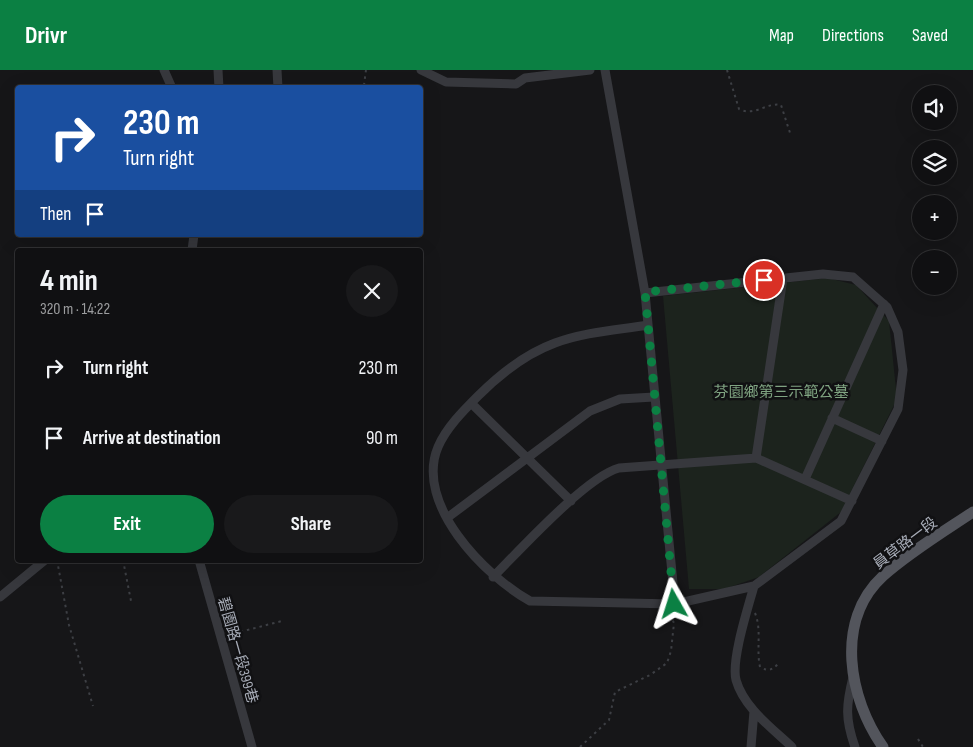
<!DOCTYPE html>
<html lang="en">
<head>
<meta charset="utf-8">
<style>
	body { margin:0; font-family:"Sofia Sans Condensed","Noto Sans TC",sans-serif; background:#19191b; color:#f1f3f6; height:100vh; display:flex; flex-direction:column; font-size:19px; white-space:nowrap }
	* { box-sizing:border-box; margin:0 }
	p { font-size:16px; color:#9c9d9f }
	.icon { flex:none; width:28px; height:28px; fill:none; stroke:currentColor; stroke-width:2; stroke-linecap:round; stroke-linejoin:round }
	.map { position:relative; flex:1; overflow:hidden }
	.sheet { position:absolute; left:15px; top:178px; width:408px; height:315px; display:flex; flex-direction:column; background:#101012; border-radius:5px; box-shadow:0 5px 20px #0002,0 0 0 1px #303032 }
	.sheet>* { flex:none }
	.top-card { position:absolute; left:15px; top:15px; width:408px; height:152px; border-radius:5px; box-shadow:0 5px 20px #0002,0 0 0 1px #303032; background:#1a4fa0; color:#fff; overflow:hidden }
	.controls { position:absolute; left:912px; top:15px; display:grid; gap:10px }
	.controls a { display:grid; place-items:center; width:45px; height:45px; border-radius:50%; background:#101012; box-shadow:0 5px 20px #0002,0 0 0 1px #303032; font-size:25px }
	.pin { position:absolute; display:grid; place-items:center; width:42px; height:42px; color:#fff; margin:-21px; border:2px solid #fff; border-radius:50%; box-shadow:0 1px 5px #0007 }
	.me { position:absolute; width:55px; margin:-28px; rotate:354deg; stroke-linejoin:round; filter:drop-shadow(0 0 4px #0008) }
	.turn { display:flex; align-items:center; gap:18px; height:105px; padding:0 25px; font-size:22px }
	.turn .icon { width:65px; height:65px; stroke-width:2.5 }
	.turn b { display:block; font-size:35px; line-height:42px }
	.then { display:flex; align-items:center; height:48px; padding:0 25px; background:#0003; gap:10px; font-size:19px }
	.round { display:grid; place-items:center; flex:none; width:52px; height:52px; border-radius:26px; background:#19191b }
	.overview { display:flex; align-items:center; justify-content:space-between; height:85px; padding:0 25px }
	h1 { font-size:30px; font-weight:700; line-height:38px }
	.action { display:flex; gap:10px; margin-top:auto; padding:10px 25px }
	.action a { flex:1; height:58px; border-radius:30px; background:#0b8043; color:#fff; font-size:20px; font-weight:700; line-height:58px; text-align:center }
	.action a+a { background:#19191b; color:#f1f3f6 }
	ul { padding:0; list-style:none }
	li { display:flex; align-items:center; gap:15px; height:70px; padding:0 25px }
	li div { flex:1 }
	li b { display:block; font-size:19px }
	li em { font-style:normal }
	header { display:flex; align-items:center; gap:30px; box-sizing:border-box; height:70px; padding:0 25px; background:#0b8043; color:#fff }
	header strong { font-size:24px }
	nav { display:flex; gap:28px; margin-inline-start:auto; font-size:18px }
	.map>svg:first-child { display:block }
</style>
</head>
<body>
<header>
<strong>Drivr</strong>
<nav><a>Map</a><a>Directions</a><a>Saved</a></nav>
</header>
<div class="map">
<svg width="973" height="677" viewBox="0 0 973 677">
	<rect width="100%" height="100%" fill="#161618"/>
	<path fill="#1c231d" d="M828 208 856 215 889 251 897 329 841 442 759 507 724 519H689L663 226Z"/>
	<g fill="none" stroke-linecap="round" stroke-linejoin="round">
		<path stroke="#3d3f44" stroke-width="2" stroke-dasharray="2.5 4" stroke-linecap="butt" d="M727 0 739 39C754 47 767 32 781 35L791 66
			M351 18 364 15 366 0
			M57 490 69 555 93 636
			M123 490 131 531
			M755 543C762 560 756 579 760 597 769 602 772 600 779 593
			M228 565 282 551
			M918 669 923 677
			M580 677 609 650 615 622 650 605 667 593 671 581 674 553 669 543"/>
		<path stroke="#37383d" stroke-width="9" d="M164 0 172 18
			M218 0 219 18
			M277 0 278 18
			M421 0 446 12 516 14 525 8 590 0
			M605 0 645 223 675 534
			M192 180 194 165
			M645 223 823 204 853 207 887 237 898 262 903 300 898 339 841 451 754 516 675 534 530 531C485 506 414 434 438 377 446 358 463 341 478 326 500 304 525 284 555 273 584 262 617 260 648 255
			M471 333 571 431
			M832 348 882 371
			M756 388 783 208
			M805 409 884 234
			M447 448 590 341 620 329 654 327
			M199 490 252 677
			M493 507C520 480 586 407 619 398L756 388 852 431
			M754 516C748 538 731 590 736 610 744 638 772 658 792 677
			M0 527 45 490
			M853 607C846 635 845 649 855 677
			M751 677 754 641"/>
		<path stroke="#53555c" stroke-width="11" d="M883 677C849 629 834 551 883 506 910 482 943 462 973 442"/>
	</g>
	<g fill="none" stroke-linecap="round" stroke-linejoin="round">
		<path stroke="#0b8043" stroke-width="9" stroke-dasharray="0 16.2" d="M674 534 645 222 764 210"/>
	</g>
	<g text-anchor="middle" stroke-width="5" stroke-linejoin="round" paint-order="stroke">
		<g font-size="15" fill="#7fa381" stroke="#111113">
			<text x="781" y="327">芬園鄉第三示範公墓</text>
		</g>
		<g font-size="15" fill="#a8adb8" stroke="#111113">
			<text transform="translate(905 473) rotate(-37)" y="5">員草路一段</text>
			<text transform="translate(238 580) rotate(74)" y="5">碧園路一段399巷</text>
		</g>
	</g>
</svg>
<div class="controls">
<a><svg class="icon" aria-label="sound" viewBox="0 0 24 24"><path d="M4 9h4l5-4v14l-5-4H4zM17 9q2 3 0 6"/></svg></a>
<a><svg class="icon" aria-label="layers" viewBox="0 0 24 24"><path d="M12 4l9 5-9 5-9-5zM3 14l9 5 9-5"/></svg></a>
<a>+</a>
<a>−</a>
</div>
<div class="pin" style="left:764px;top:210px;background:#d93025"><svg class="icon" aria-label="arrive" viewBox="0 0 24 24"><path d="M6 21V4h12l-3 4 3 4H6"/></svg></div>
<svg class="me" style="left:674px;top:534px" viewBox="-20 -20 40 40"><path d="M0-17L14 15 0 8-14 15z" fill="#0b8043" stroke="#fff" stroke-width="4"/></svg>
<div class="top-card">
<div class="turn"><svg class="icon" aria-label="right" viewBox="0 0 24 24"><path d="M7 20v-9h11M14 6l5 5-5 5"/></svg><div><b>230 m</b>Turn right</div></div>
<div class="then">Then<svg class="icon" aria-label="arrive" viewBox="0 0 24 24"><path d="M6 21V4h12l-3 4 3 4H6"/></svg></div>
</div>
<section class="sheet">
<div class="overview"><div><h1>4 min</h1><p>320 m · 14:22</p></div><a class="round"><svg class="icon" aria-label="close" viewBox="0 0 24 24"><path d="M6 6l12 12M18 6L6 18"/></svg></a></div>
<ul>
<li><svg class="icon" aria-label="right" viewBox="0 0 24 24"><path d="M7 20v-9h11M14 6l5 5-5 5"/></svg><div><b>Turn right</b></div><em>230 m</em></li>
<li><svg class="icon" aria-label="arrive" viewBox="0 0 24 24"><path d="M6 21V4h12l-3 4 3 4H6"/></svg><div><b>Arrive at destination</b></div><em>90 m</em></li>
</ul>
<div class="action"><a>Exit</a><a>Share</a></div>
</section>
</div>
</body>
</html>
